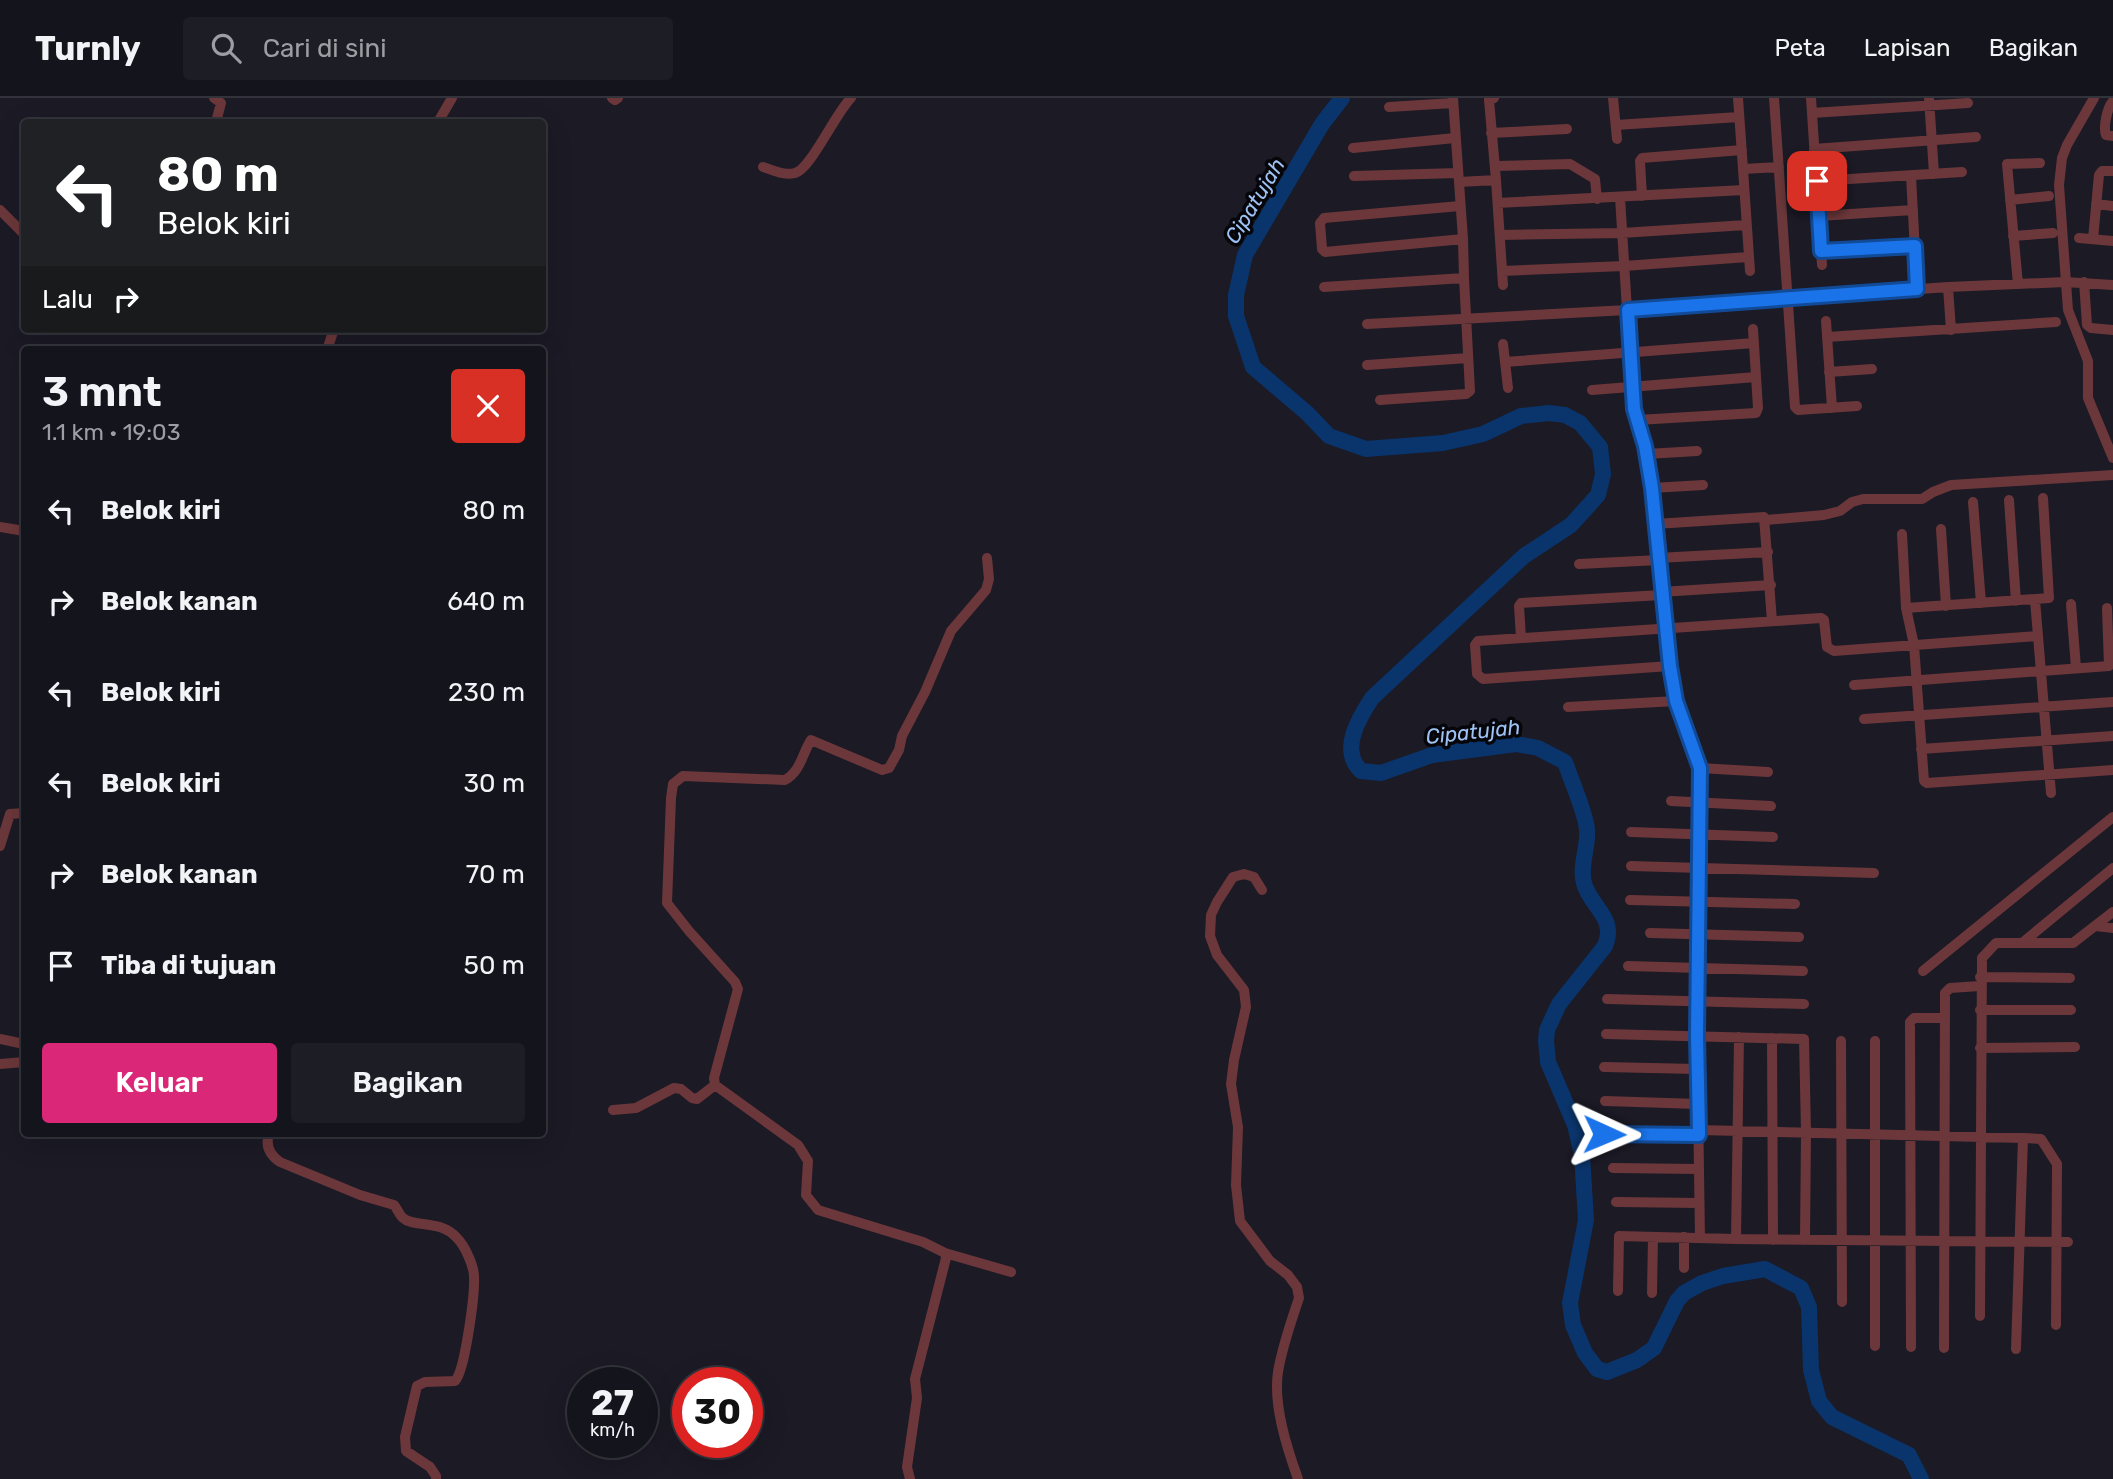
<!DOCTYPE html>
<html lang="id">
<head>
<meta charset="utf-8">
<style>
	body { margin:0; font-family:Rubik,sans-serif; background:#1d1d25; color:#f1f3f6; height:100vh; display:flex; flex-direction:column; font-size:26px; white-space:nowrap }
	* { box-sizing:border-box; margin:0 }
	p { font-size:23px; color:#9d9ea3 }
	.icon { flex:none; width:38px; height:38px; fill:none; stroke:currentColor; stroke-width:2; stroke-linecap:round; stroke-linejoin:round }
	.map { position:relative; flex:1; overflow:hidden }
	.drawer { position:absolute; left:21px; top:248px; width:525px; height:791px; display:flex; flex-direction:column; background:#14141c; border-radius:7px; box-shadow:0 7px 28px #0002,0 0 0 2px #33333b }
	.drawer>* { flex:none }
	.hud { position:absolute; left:21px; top:21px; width:525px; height:214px; border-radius:7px; box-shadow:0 7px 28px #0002,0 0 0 2px #33333b; background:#202124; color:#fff; overflow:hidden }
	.speed { position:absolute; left:567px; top:1269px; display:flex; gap:14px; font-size:35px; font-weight:700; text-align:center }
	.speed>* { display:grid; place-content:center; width:91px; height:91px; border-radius:50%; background:#14141c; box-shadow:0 7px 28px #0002,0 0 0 2px #33333b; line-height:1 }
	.speed small { font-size:18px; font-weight:400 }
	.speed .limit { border:10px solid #d22; background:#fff; color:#111 }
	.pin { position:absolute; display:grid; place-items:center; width:60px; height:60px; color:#fff; margin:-30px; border-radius:14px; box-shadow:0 4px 10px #0006 }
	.me { position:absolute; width:77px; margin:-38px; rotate:91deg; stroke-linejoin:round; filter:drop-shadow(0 0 5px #0008) }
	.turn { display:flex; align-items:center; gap:24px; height:147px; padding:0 21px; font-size:32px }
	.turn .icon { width:91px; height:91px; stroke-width:2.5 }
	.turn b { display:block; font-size:49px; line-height:60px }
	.then { display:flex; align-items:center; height:66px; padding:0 21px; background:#0003; gap:14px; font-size:26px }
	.round { display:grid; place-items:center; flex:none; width:74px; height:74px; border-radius:7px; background:#1d1d25 }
	.summary { display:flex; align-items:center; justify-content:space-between; height:119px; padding:0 21px }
	h1 { font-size:42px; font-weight:600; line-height:52px }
	.primary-button { display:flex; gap:14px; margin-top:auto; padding:14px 21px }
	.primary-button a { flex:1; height:80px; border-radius:7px; background:#db2777; color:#fff; font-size:28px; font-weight:600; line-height:80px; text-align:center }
	.primary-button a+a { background:#1d1d25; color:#f1f3f6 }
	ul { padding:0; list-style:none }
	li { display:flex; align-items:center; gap:21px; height:91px; padding:0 21px }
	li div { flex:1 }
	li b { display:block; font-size:26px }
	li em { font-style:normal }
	header { display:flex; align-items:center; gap:42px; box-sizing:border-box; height:98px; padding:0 35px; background:#14141c; border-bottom:2px solid #33333b }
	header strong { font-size:33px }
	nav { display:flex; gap:38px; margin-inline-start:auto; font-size:24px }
	.search { width:490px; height:63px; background:#1d1d25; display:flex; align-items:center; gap:18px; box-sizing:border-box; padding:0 24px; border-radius:7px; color:#9d9ea3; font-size:26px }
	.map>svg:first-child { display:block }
</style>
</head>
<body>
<header>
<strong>Turnly</strong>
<div class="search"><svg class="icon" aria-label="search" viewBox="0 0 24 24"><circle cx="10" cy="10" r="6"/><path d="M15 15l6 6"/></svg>Cari di sini</div>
<nav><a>Peta</a><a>Lapisan</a><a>Bagikan</a></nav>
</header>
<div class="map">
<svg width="2113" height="1381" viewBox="0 0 2113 1381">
	<rect width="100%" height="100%" fill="#1b1a25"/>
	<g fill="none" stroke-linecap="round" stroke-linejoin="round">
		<path stroke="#0a356c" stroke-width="16" d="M1342 0 1322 26 1245 157 1236 197V218L1253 269 1307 315 1329 338 1366 351 1443 345 1483 336 1521 318 1549 315 1565 317 1580 325 1600 349 1603 376 1598 397 1571 427 1524 458 1372 600C1359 620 1339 652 1361 673L1381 675 1432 657 1516 646 1538 650 1565 664C1571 682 1585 713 1587 731 1589 748 1579 768 1584 785 1590 809 1617 819 1605 848L1559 906 1547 932 1546 943 1548 964 1575 1027 1582 1057 1586 1122 1570 1205 1573 1227 1585 1255 1597 1271 1607 1274 1637 1262 1654 1250 1677 1203 1684 1195 1702 1185 1723 1178 1765 1171 1801 1190 1809 1209 1811 1272 1819 1303 1832 1319 1909 1357 1921 1381"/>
		<path stroke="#6b373a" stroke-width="10" d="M214 0 221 5 216 24
			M612 0 615 2 618 0
			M1453 0 1459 84 1496 82 1489 2 1494 0
			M1613 0 1617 41
			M1738 0 1743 71 1779 69
			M1774 0 1795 309 1798 312 1857 308
			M1811 0 1822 167
			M1929 0 1934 76
			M2094 0 2067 47 2062 60 2059 87 2068 212 2088 263V300L2113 360
			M2113 3C2107 10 2103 29 2106 37L2113 38
			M1389 9 1453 5
			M1812 15 1968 5
			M438 24 452 0
			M1616 27 1739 19
			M1491 35 1567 31
			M1353 50 1455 40
			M1814 51 1976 39
			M1496 68 1570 66 1595 81 1597 101
			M763 69C773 72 784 78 795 75 810 72 835 16 851 0
			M1743 71 1750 173
			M1354 78 1458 75
			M1911 78 1917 191
			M1496 82 1503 187
			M1817 83 1962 74
			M1459 84 1463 141
			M1642 98 1640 63 1642 60 1742 52
			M2010 102 2049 98
			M1498 105 1744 92
			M2096 106 2113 108
			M1460 108 1324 120 1320 125 1322 151 1325 154 1463 141 1464 180
			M0 112 24 136
			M1819 118 1913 112
			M1500 137 1622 135 1746 127
			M2013 138 2053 135
			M2079 140 2113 143
			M2093 141 2099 77 2102 73H2113
			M1821 153 1915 148
			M1502 173 1624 168 1748 159
			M2084 184 2087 227 2091 230 2113 232
			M2018 186 2007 66 2040 65
			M1324 189 1464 180 1470 293 1466 296 1380 302
			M1948 189 1951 232
			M1826 223 1832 310
			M1367 226 1627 212 1620 99
			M1827 239 2056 224
			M1503 246 1508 290
			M327 252 334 231
			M1505 264 1754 245
			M1367 267 1468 260
			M1829 274 1872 271
			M1592 292 1756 279
			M1637 322 1756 315 1758 310 1753 231
			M1647 356 1697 353
			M1652 390 1703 387
			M2009 402 2016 503
			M1973 404 1981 505
			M1766 422 1824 417 1840 413 1852 404 1863 401H1922L1933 394 1951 387 2113 377
			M1655 426 1764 419 1772 523
			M0 429 24 433
			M1941 431 1946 508
			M1902 436 1906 510 1914 547 1924 683 1927 685 2113 672
			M1658 460 1768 454
			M1579 466 1659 462
			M1661 494 1771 487
			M2035 502 2051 695
			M2071 506 2076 570
			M1906 510 2049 500 2043 400
			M1521 540 1519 508 1521 505 1662 497
			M1670 568 1483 581 1477 576 1475 547 1478 543 1821 520 1824 522 1827 549 1834 553 2038 538
			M1854 587 2109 568 2107 510
			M1568 609 1676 603
			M1864 621 2113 604
			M1921 651 2113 638
			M1700 670 1768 674
			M1671 703 1771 708
			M1631 734 1773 739
			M0 748 10 716 24 715
			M1631 768 1874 775
			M1262 792 1254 779 1244 776 1233 779 1217 804 1211 817 1210 838 1217 857 1244 892 1246 909 1234 962 1231 986 1238 1029 1236 1087 1240 1123 1270 1163 1288 1177 1297 1189 1299 1200C1291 1224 1282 1249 1278 1274 1273 1307 1287 1350 1298 1381
			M1630 802 1795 806
			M2096 828 2113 830
			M1650 835 1799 839
			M2022 845 2113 770
			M1628 868 1803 873
			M1923 873 2113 719
			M1980 879 2070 880
			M1607 901 1804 906
			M1980 912H2071
			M1606 936 1804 941 1806 1034 1805 1142
			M1772 940 1773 1142
			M0 941 24 946
			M1841 943 1842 1204
			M1875 943V1248
			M1980 950 2075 949
			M0 966 24 964
			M1604 969 1697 971
			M1605 1003 1698 1006
			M613 1012 636 1010 674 990 681 991 692 1000 697 1001 715 987
			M1699 1032 2023 1040 2016 1251
			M269 1036C265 1048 270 1057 280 1064L360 1097 394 1107C397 1110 399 1117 403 1120 414 1130 440 1121 457 1140 465 1148 474 1168 474 1179 475 1196 465 1273 455 1283L425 1284 417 1288 405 1339 406 1353 430 1369 436 1378V1381
			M1604 1036 1699 1037
			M2023 1040 2041 1041 2057 1066 2056 1227
			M1613 1070 1699 1071
			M1616 1104 1699 1105
			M1700 1140 1697 938 1700 670 1676 603 1670 568 1652 390 1645 348 1634 311 1627 212 1948 189 2065 184 2113 187
			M1736 1141 1739 939
			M945 1155 1011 1174
			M1684 1170V1139
			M1618 1193 1619 1138 1736 1141 2068 1144
			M1652 1195 1653 1139
			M1980 1218 1982 860 1996 845H2073L2113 814
			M1911 1249 1910 924 1914 920H1944
			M1944 1250 1945 895 1950 890 1980 888
			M910 1381 907 1369 917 1300 915 1281 946 1160 945 1155 923 1144 818 1112 806 1097 808 1063 798 1047 715 987 714 980 738 891 735 884 689 833 667 805 671 700 673 686 683 678 785 682C801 673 802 656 811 642L882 672 889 670 899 652 902 638 925 594 951 533 986 492 989 481 987 460"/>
	</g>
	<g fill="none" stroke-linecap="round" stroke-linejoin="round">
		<g stroke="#114b97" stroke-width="18">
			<path id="route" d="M1604 1036 1699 1037V1032L1697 938 1700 670 1676 603 1670 568 1652 390 1645 348 1634 311 1628 212 1917 191 1915 148 1821 153 1817 83"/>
		</g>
		<use href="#route" stroke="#1a73e8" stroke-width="12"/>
	</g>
	<g text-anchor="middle" stroke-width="7" stroke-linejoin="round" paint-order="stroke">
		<g font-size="21" font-style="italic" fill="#9ec2f4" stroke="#06060a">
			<text transform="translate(1255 103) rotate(-59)" y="7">Cipatujah</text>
			<text transform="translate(1473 634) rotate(-6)" y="7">Cipatujah</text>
		</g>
	</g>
</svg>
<div class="speed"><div>27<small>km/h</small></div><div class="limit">30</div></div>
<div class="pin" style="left:1817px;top:83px;background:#d93025"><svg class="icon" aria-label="arrive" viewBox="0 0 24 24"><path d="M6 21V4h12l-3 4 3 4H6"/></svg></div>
<svg class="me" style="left:1604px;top:1036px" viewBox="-20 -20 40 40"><path d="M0-17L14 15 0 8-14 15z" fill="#1a73e8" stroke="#fff" stroke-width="4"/></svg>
<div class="hud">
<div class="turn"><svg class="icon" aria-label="left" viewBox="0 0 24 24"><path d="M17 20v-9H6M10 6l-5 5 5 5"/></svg><div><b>80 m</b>Belok kiri</div></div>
<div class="then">Lalu<svg class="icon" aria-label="right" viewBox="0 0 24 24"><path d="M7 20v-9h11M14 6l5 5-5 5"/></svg></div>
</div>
<section class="drawer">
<div class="summary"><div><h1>3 mnt</h1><p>1.1 km · 19:03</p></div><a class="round" style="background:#d93025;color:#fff"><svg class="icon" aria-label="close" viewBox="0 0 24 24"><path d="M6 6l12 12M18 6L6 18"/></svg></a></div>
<ul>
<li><svg class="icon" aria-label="left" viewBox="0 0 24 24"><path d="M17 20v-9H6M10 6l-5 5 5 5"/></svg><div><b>Belok kiri</b></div><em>80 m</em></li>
<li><svg class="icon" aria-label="right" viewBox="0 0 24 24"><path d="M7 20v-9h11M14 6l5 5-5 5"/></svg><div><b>Belok kanan</b></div><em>640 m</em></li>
<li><svg class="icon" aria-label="left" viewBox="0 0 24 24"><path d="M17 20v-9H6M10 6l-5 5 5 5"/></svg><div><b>Belok kiri</b></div><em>230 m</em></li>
<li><svg class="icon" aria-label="left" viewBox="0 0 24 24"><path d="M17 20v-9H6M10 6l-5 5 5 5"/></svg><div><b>Belok kiri</b></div><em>30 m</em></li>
<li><svg class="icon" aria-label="right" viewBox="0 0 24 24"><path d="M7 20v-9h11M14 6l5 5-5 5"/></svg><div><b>Belok kanan</b></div><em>70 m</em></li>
<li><svg class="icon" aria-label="arrive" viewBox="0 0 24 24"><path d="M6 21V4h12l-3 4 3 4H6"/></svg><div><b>Tiba di tujuan</b></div><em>50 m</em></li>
</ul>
<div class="primary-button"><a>Keluar</a><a>Bagikan</a></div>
</section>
</div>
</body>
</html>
